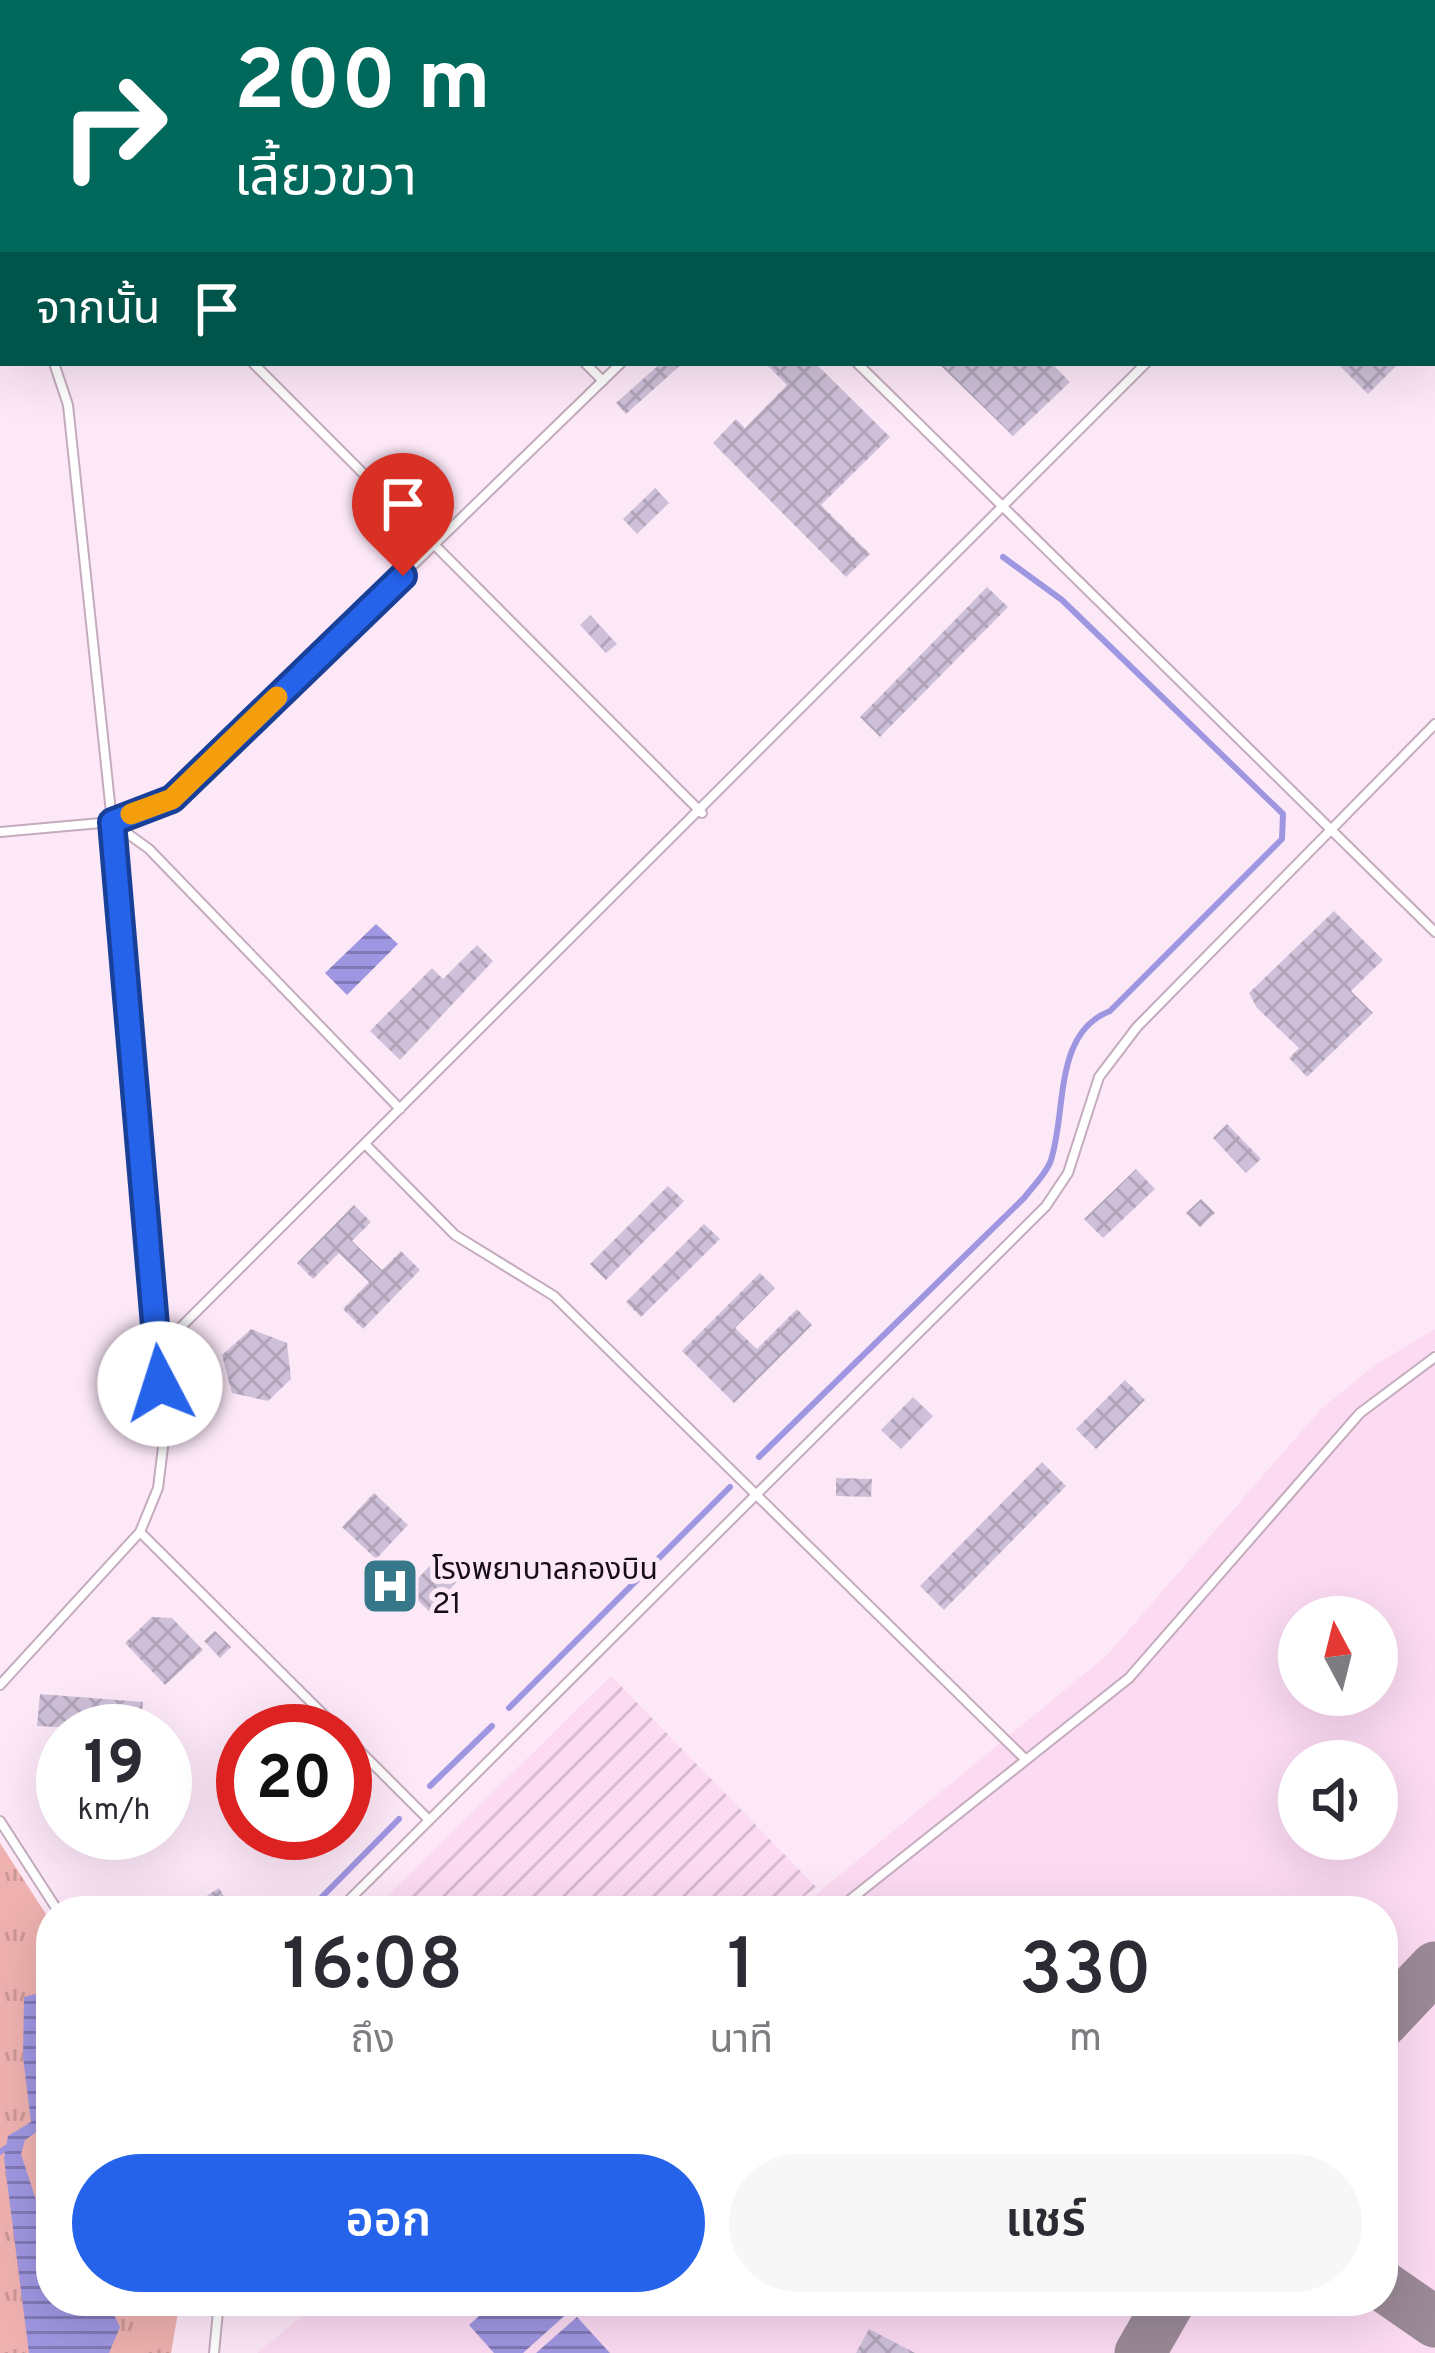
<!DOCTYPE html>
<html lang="th">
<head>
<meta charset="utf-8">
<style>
	body { margin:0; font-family:Overpass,"Noto Sans Thai",sans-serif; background:#f7f7f7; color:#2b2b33; height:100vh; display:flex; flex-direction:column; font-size:45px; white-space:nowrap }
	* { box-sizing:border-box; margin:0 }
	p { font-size:39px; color:#7c7c81 }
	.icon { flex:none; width:66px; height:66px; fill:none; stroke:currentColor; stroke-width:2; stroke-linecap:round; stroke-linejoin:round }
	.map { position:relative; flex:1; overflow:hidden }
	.sheet { position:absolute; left:36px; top:1896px; width:1362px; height:420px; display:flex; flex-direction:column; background:#fff; border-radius:48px; box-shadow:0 12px 48px #0002 }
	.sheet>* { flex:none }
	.banner { position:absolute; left:0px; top:0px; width:1437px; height:366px; box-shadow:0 12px 48px #0002; background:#00695c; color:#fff; overflow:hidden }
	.needle { width:78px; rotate:353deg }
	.tools { position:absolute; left:1278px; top:1596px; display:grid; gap:24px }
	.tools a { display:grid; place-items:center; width:120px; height:120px; border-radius:50%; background:#fff; box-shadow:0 12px 48px #0002; font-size:60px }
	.speed { position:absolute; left:36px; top:1704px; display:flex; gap:24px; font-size:60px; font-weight:700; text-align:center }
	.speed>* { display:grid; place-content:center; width:156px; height:156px; border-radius:50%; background:#fff; box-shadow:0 12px 48px #0002; line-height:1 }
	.speed small { font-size:30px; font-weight:400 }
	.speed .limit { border:18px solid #d22; background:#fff; color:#111 }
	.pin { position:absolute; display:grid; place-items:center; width:102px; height:102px; color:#fff; margin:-123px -51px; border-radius:50% 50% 50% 0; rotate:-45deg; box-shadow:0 0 12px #0007 }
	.pin .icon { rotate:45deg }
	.me { position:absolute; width:132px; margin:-66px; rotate:355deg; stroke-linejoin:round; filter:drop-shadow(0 0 9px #0008) }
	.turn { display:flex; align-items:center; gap:42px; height:252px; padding:0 36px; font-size:54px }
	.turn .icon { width:156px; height:156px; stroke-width:2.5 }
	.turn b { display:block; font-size:84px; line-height:102px }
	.then { display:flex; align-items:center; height:114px; padding:0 36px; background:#0003; gap:24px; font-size:45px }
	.eta { display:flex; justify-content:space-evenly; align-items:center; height:204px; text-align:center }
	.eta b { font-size:72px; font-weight:600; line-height:84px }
	.primary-button { display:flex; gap:24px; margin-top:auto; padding:24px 36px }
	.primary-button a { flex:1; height:138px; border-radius:72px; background:#2563eb; color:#fff; font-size:48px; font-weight:600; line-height:138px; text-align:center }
	.primary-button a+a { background:#f7f7f7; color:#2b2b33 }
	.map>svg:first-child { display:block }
</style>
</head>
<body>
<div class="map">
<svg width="1435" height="2353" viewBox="0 0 1435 2353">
	<defs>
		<pattern id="industrial-furrows" width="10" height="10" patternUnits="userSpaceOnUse" patternTransform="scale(3)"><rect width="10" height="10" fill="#fbdaf2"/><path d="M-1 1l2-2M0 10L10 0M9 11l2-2" fill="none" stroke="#d6bacf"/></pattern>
		<pattern id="grass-tufts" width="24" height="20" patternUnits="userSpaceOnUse" patternTransform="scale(3)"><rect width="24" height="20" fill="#eeb1af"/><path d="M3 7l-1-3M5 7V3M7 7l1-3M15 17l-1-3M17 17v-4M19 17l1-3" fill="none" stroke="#cb9796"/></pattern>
		<pattern id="water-rules" width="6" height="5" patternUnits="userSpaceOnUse" patternTransform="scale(3)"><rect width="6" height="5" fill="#9f96e1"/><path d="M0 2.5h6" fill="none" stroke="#8179b5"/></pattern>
		<pattern id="building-cross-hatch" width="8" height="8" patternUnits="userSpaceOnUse" patternTransform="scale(3)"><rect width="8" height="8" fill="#cfc0d9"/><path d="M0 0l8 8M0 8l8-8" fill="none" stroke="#b1a4b9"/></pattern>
	</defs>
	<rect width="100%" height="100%" fill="#fde8f8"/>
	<path fill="#fbdaf2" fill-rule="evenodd" d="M1435 1329V2353H257L321 2301H1383V1911H796L1106 1656 1321 1409 1375 1365ZM1299 1617H1377V1695H1299ZM1299 1761H1377V1839H1299Z"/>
	<path fill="url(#industrial-furrows)" d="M611 1676 816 1887 786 1911H372Z"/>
	<path fill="url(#grass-tufts)" d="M0 1843 51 1922V2301H180L171 2353H0Z"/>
	<path fill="url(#water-rules)" d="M376 924 398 944 347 995 325 973Z
		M50 1990 51 2122 25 2140 21 2154 51 2246V2301H107L120 2327 109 2353H29L4 2158 8 2136 31 2122 23 2057 24 1997Z
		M496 2301H562L571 2310 523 2353H494L469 2325Z
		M577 2317 610 2353H536Z"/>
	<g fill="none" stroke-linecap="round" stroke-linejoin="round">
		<path stroke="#9f96e1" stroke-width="6" d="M759 1457 1024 1198C1033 1186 1047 1173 1051 1160 1067 1110 1053 1033 1110 1011L1282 839 1283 814 1062 600 1003 557
			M509 1708 730 1487
			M430 1786 492 1726
			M308 1911 399 1819
			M0 2152 6 2148"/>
		<path stroke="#9a8a96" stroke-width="51" d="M1383 2022 1435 1967
			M1383 2286 1435 2322
			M1140 2353 1170 2301"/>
	</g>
	<path fill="url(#building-cross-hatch)" d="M661 363H683L626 414 616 403Z
		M765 363H815L890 437 821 505 870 554 846 577 713 443 736 419 745 428 787 385Z
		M938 363H1051L1070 382 1013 436Z
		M1337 363H1399L1368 394Z
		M655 488 669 503 637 534 623 519Z
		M987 587 1008 607 880 737 860 717Z
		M590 615 617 644 606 653 580 625Z
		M1334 911 1383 960 1351 991 1373 1013 1307 1077 1289 1058 1299 1048 1257 1008 1249 993Z
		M477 945 493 961 400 1060 370 1031 432 968 443 979Z
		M1227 1124 1261 1159 1246 1173 1213 1138Z
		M1136 1169 1155 1189 1103 1238 1084 1219Z
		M668 1186 684 1201 606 1280 590 1264Z
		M1201 1199 1215 1213 1200 1227 1186 1213Z
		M354 1205 371 1222 352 1241 382 1270 401 1251 420 1270 363 1329 343 1309 369 1282 339 1253 313 1279 297 1263Z
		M704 1224 720 1239 641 1317 626 1302Z
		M760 1273 775 1288 735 1328 757 1349 797 1309 812 1325 734 1403 682 1351Z
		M251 1329 287 1343 291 1379 268 1401 232 1393 222 1355Z
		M1125 1380 1145 1400 1096 1449 1076 1429Z
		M913 1397 933 1416 901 1449 881 1430Z
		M1042 1462 1066 1486 944 1610 920 1586Z
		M836 1478 872 1479 871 1497 836 1496Z
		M374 1493 408 1525 376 1559 342 1527Z
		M438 1557 460 1578 429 1611 407 1590Z
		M152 1617 172 1618 203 1650 165 1685 125 1643Z
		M215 1631 231 1647 220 1658 204 1641Z
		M40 1694 143 1702 141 1731 37 1726Z
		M219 1888 233 1911H183Z
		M869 2329 915 2353H856Z"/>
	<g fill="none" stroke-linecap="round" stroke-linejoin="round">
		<g stroke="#c4abbd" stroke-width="12">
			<path id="service" d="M1434 7H1435
				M1434 74 1435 73
				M0 106 3 109
				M0 298 3 301
				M253 363 702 813
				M585 363 603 381
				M857 363 1435 932
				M113 823 149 849 400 1109
				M0 832 112 822 172 799 621 363
				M367 1146 455 1235 554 1296 1026 1760
				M156 1338 171 1337 1146 363
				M140 1532 340 1731
				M0 1685 140 1532 158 1488 165 1431 112 822 68 405 54 363
				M345 1736 429 1820
				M0 1821 58 1911
				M338 1911 1046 1206 1068 1173 1099 1077 1137 1027 1435 724
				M836 1911 1129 1678 1360 1413 1435 1357
				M214 2353 219 2301"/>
		</g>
		<use href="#service" stroke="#fff" stroke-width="8"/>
	</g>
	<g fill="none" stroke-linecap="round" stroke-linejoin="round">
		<g stroke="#184099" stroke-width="30">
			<path id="route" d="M160 1384 112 822 172 799 403 576"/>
		</g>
		<use href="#route" stroke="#2563eb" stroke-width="21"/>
		<path stroke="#f59e0b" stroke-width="21" d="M131 814 172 799 277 697"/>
	</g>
	<defs>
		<g id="hospital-square" transform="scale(3)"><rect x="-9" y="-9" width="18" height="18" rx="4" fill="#36778a" stroke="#fde8f8"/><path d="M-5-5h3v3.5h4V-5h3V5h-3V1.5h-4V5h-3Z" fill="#fff"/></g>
	</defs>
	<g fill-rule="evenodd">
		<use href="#hospital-square" x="390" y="1586"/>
	</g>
	<g text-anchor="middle" stroke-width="10" stroke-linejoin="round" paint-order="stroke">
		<g font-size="30" fill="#160d14" stroke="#fde8f8" text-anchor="start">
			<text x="432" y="1579">โรงพยาบาลกองบิน<tspan x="432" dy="34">21</tspan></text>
		</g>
	</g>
</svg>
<div class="tools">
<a><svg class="needle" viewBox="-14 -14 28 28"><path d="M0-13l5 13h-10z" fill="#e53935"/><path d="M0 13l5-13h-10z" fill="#7c7c81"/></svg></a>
<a><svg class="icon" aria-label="sound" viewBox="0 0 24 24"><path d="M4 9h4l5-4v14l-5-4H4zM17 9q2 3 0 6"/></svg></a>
</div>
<div class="speed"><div>19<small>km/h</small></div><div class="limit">20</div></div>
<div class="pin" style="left:403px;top:576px;background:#d93025"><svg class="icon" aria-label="arrive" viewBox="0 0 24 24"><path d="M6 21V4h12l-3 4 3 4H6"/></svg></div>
<svg class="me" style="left:160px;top:1384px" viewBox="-20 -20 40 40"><circle r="19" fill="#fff"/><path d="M0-13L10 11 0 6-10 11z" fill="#2563eb"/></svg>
<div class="banner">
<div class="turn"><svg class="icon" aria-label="right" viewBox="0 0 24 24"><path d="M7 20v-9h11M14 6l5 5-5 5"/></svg><div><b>200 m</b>เลี้ยวขวา</div></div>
<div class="then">จากนั้น<svg class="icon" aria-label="arrive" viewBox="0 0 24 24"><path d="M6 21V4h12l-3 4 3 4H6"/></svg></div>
</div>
<section class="sheet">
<div class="eta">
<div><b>16:08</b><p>ถึง</p></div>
<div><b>1</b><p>นาที</p></div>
<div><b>330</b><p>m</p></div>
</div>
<div class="primary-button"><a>ออก</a><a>แชร์</a></div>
</section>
</div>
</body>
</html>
